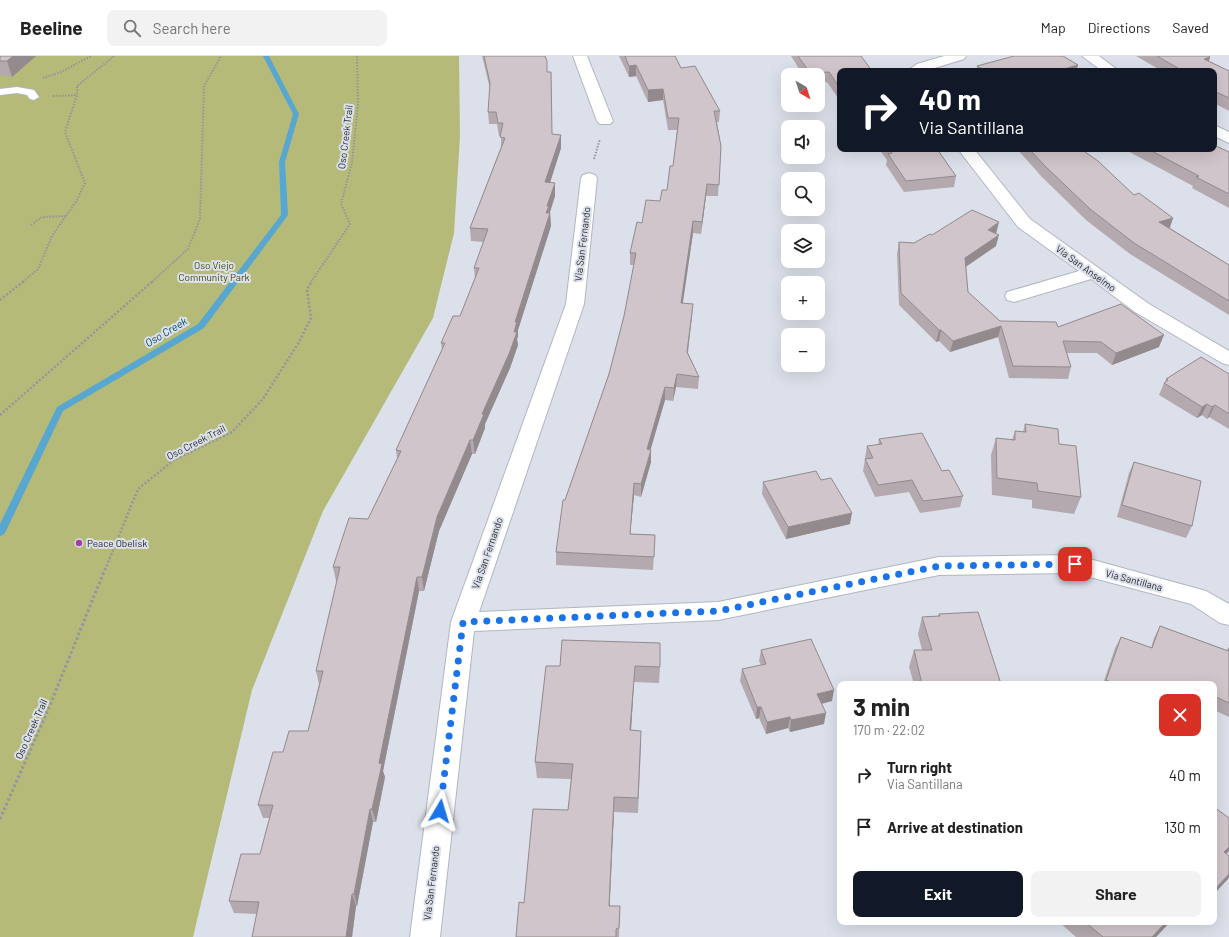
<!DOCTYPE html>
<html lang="en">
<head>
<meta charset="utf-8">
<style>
	body { margin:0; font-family:Barlow,sans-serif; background:#f2f2f2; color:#222; height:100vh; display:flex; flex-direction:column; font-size:15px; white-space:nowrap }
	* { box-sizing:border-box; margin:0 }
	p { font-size:13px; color:#767676 }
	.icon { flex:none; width:22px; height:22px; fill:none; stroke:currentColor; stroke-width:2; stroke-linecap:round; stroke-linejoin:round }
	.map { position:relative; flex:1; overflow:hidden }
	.panel { position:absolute; left:837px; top:625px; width:380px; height:244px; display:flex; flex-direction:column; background:#fff; border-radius:8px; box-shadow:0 4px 16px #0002 }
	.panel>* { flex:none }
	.banner { position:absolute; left:837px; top:12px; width:380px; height:84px; border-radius:8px; box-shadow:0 4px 16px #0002; background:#111827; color:#fff; overflow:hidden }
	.needle { width:26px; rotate:141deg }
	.buttons { position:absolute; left:781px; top:12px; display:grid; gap:8px }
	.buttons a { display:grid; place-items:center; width:44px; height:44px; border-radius:8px; background:#fff; box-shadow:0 4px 16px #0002; font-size:20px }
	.pin { position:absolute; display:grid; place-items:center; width:34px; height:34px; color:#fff; margin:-17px; border-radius:8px; box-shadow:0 2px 6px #0006 }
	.me { position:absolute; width:44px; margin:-22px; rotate:7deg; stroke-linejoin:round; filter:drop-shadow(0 0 3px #0008) }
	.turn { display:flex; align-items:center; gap:14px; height:84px; padding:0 16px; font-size:18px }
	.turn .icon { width:52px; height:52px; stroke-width:2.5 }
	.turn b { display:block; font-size:28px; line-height:34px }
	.round { display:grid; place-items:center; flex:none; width:42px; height:42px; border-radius:8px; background:#f2f2f2 }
	.headline { display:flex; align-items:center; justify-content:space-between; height:68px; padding:0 16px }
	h1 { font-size:24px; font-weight:700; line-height:30px }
	.button { display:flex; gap:8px; margin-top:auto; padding:8px 16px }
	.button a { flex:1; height:46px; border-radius:8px; background:#111827; color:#fff; font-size:16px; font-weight:700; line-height:46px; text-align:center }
	.button a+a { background:#f2f2f2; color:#222 }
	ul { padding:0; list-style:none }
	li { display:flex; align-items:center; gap:12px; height:52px; padding:0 16px }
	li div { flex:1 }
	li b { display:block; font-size:15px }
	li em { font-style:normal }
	header { display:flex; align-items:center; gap:24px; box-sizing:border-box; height:56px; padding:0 20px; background:#fff; border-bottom:1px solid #e0e0e0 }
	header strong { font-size:19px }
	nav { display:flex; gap:22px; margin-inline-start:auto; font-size:14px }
	.search { width:280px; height:36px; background:#f2f2f2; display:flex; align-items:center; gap:10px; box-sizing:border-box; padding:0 14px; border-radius:8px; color:#767676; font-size:15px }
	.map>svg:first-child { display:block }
</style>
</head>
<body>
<header>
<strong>Beeline</strong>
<div class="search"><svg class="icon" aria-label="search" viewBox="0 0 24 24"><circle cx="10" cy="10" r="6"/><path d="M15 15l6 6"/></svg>Search here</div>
<nav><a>Map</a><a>Directions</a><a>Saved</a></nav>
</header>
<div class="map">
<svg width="1229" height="881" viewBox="0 0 1229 881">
	<rect width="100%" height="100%" fill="#dbe0ea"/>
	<path fill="#b6ba78" d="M0 0H459L460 80 454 177 433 262 323 455 252 634 193 881H0Z"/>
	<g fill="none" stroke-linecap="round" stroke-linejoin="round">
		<path fill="#57a7d0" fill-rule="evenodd" d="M263 0H269L299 58 285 106 288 159 204 272 63 355 5 477 3 479 0 480V468L57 351 198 268 281 159 279 106 293 58Z"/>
		<g stroke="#b1b6c0" stroke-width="2">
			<path id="service" d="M17 31 34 34 39 41 34 44 30 43 27 39 17 37 0 39V33Z"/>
		</g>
		<g stroke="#b1b6c0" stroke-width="2">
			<path id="minor" d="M573 0H587L613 65 610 68H600L597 65Z
				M944 0H966L964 3 925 15H907L917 8Z
				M1082 0H1099L1119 15H1102Z
				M1214 69 1229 76V87L1214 80Z
				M958 93H974L1030 163 1149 248 1229 295V309L1222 307 1135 256 1091 223 1014 246 1007 244 1005 240 1007 236 1079 215 1018 171Z
				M589 117 595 119 597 122 584 248 479 556 718 546 939 501 1075 499 1206 535 1229 548V569L1220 567 1191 548 1075 517 939 519 718 564 474 575 440 881H410L451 566 566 248 581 122 583 119Z"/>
		</g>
		<path stroke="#92969e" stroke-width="2" stroke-dasharray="1.5 1.5" stroke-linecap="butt" d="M43 22 61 16 91 0
			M53 40 77 39
			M594 103 600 83
			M31 169 42 161 66 160
			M23 226 38 213 52 180 77 144 85 127 65 76 77 39V30L114 0
			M152 226 188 193 200 163 204 30 221 0
			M311 226 350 168 341 148 352 106 358 49 357 0"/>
		<path stroke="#92969e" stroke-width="2.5" stroke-dasharray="2 2" stroke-linecap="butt" d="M0 244 24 225
			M0 359 153 225
			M105 514 138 433 174 404 232 376 263 343 299 286 311 262 307 233 312 225"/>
		<path stroke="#92969e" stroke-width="3" stroke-dasharray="2.5 2.5" stroke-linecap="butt" d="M0 763 48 654 105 513"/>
		<use href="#service" fill="#fff" fill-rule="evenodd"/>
		<use href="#minor" fill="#fff" fill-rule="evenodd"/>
	</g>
	<path fill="#b3a9ae" d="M0 0H36L12 21 0 19Z
		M482 0H545L547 16H551L552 78 561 92 550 127 555 140 550 157 551 170 518 274V280L517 283 518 289 510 312 485 368V372L475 398H472L439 475 424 535H419L383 715 385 721 376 766H373L357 850H356L352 881H252L257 858 234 857 229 845 260 798 270 762H263L258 749 283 696 308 675 319 628 316 615 337 525H336L333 511 368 463 397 403 396 394 442 294 441 287 460 260 475 223 474 212 484 186 471 185 470 172 501 91V80H499L497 68H489L488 56 490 33Z
		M619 0H675L681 12 720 55 719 66H717L721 90 718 140H706L701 178 693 177 682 247 692 260 688 297 699 321 698 333 676 331 673 345 665 344 650 394H651V406L641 441 634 439 630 478 655 479 653 514 556 509V496L565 444 609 318 624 260 634 209H630V197L642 167 660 145 667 134 673 110 677 74H668L663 44 648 46 636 20 629 21Z
		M791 0H861L840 15V45L827 26 818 27V19H803Z
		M1136 0H1209L1210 1 1209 5 1229 15V55L1214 47V15H1162Z
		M1078 9 1076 15H976L977 10Z
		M879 93H937L956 120 954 131 904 136 886 109 887 104Z
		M1017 93H1081L1134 139 1173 162 1170 172 1229 209V259L1130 198 1086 164 1042 121Z
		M1124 93H1214L1229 96V152L1192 132 1193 130Z
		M996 177V190L966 211 968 236 1000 265 1058 271 1159 291 1112 309 1097 297H1067L1071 311 1068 323 1009 322 998 281 950 296 939 285 936 286 899 249 897 198 899 186 914 187 932 179Z
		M1229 318V373L1209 361 1207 363 1202 359 1197 362 1159 339 1164 327H1165L1166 323Z
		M1025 368 1059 388 1081 441 1074 458 1032 452V444L992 439 991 399 996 382 1012 384 1015 375 1023 376Z
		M879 383 942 415 963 440 960 451 920 457 909 436 875 441 863 415 865 403V402L867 390 878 389Z
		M1134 406 1192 470 1186 482 1117 461 1129 417Z
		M763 426 850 468 786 483 762 438Z
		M939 558 1001 628H914L909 611 914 594H922L918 578 922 561 938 560Z
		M1160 570 1227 594 1229 591V661L1214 654V628H1103L1115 592 1121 581 1151 592 1154 582Z
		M562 584 660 611 659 627 634 626 631 674 641 690 638 757 614 756 609 850H620L619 881H516L524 847 568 754 571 723 537 722 535 706 560 610Z
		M761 594 832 645 822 648 824 668 790 676 788 672 766 678 759 662 756 663 740 625 742 613 761 609 759 605Z
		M1059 866H1170L1156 881H1076Z"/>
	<path fill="#928a8d" d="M13 0H36L12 21 7 5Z
		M1210 1 1207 11 1204 3Z
		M636 9V20L629 21V10Z
		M1078 9 1076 15H1057Z
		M663 33V44L648 46V34Z
		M561 79V92L546 139 545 126Z
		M555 127V140L549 158 550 157 551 170 518 274V280L517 283 518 289 510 312 485 368V372L475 398 473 384 482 358 514 276 515 266 546 157 547 150Z
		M707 128 706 140 701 178 702 166Z
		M1173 162 1169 173 1159 166Z
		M693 165V177L681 260V247Z
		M999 166 996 178 988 174Z
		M999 179 996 190 962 213 965 202Z
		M693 248 692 260 686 308 687 296Z
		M1001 270 998 281 950 296 953 285Z
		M939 274H941L939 285 936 286Z
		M1164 279 1159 291 1112 309 1116 297Z
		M677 318 676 331 673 345 674 332Z
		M665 331V344L647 406V393Z
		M1207 348 1202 359 1197 362 1202 351Z
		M1215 349 1209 361 1207 363 1212 351Z
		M470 384 472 398 439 475 424 535 422 521 437 461Z
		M651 394V406L641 441V428Z
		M634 427V439L629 490 630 478Z
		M852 457 850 468 786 483 788 471Z
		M417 521 419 535 383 715 385 721 376 766 372 753 379 707Z
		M635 610 630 690V674Z
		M834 634 832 645 815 649 817 638Z
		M757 651H761L759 662 756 663Z
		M826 657 824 668 790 676 791 664Z
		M790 661 788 672 766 678 767 666Z
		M614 741V756L609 864V850Z
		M370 753 373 766 357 850 354 838Z
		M1229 791V795L1214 811 1224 796Z
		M1229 818V821L1228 823 1214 838V834Z
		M352 838 356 850 352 881H346Z
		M1166 866H1170L1156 881H1152Z"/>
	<path fill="#d0c5ca" stroke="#928a8d" d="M0 0H13L7 5H0Z
		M484 0H545L547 5V16H551L552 78 561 79 545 126 555 127 547 150H549L546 157H550L515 266H517L514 276H517L509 298 482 358H484L473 384H470L437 461 422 521H417L379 707 382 708 372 753H370L354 838H352L346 881H252L259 846 229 845 241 798H260L273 749H258L273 696H283L289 675H308L323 615H316L340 511H333L349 462 368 463 401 395 396 394 445 287H441L453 260H460L479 212H474L488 173 470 172 505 82 500 81 503 67H498L496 56H488L490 27Z
		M625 0H675L681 12 695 10 720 55H714L721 90 719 129 707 128 702 166 693 165 681 247 693 248 687 296 699 321 677 318 674 332 665 331 647 393 651 394 641 428 634 427 630 478 655 479 654 501 556 496 563 444H565L609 318 624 260 636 197H630L637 166 642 167 646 144 660 145 662 134H667L670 110H673L679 62H668L663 33 648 34 636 9 629 10Z
		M798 0H861L872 15H840V32L829 16 810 17Z
		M1014 0H1063L1078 9 1057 15H976L982 13 977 10Z
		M1157 0H1209L1210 1 1204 3 1229 15V42L1214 35V15H1183Z
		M1214 89 1229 96V138L1196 121 1199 120 1148 93H1214Z
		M889 93H937L956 120 906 125 888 98 892 97Z
		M1029 93H1081L1098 105 1134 139 1139 137 1173 162 1159 166 1229 209V245L1134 187 1090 153 1045 110Z
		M972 154 999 166 988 174 999 179 965 202 968 236 1000 265 1056 266 1058 271 1121 248 1164 279 1116 297 1101 286 1063 285 1071 311 1013 310 1001 270 953 285 941 274H939L901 237 899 186 914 187 930 178 932 179Z
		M1201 301 1229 318V358L1215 349 1212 351 1207 348 1202 351 1164 327 1168 324 1166 323Z
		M1025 368 1058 373 1059 388 1076 390 1081 441 1038 435 1037 427 997 422 996 382 1015 384V375L1026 376Z
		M922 377 942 415 949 414 963 440 923 445 912 424 878 429 865 403 873 402 867 390 882 388 879 383Z
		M1134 406 1201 425 1192 470 1122 449Z
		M816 415 821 424 831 422 852 457 788 471 763 426Z
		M978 556 1001 628H922L914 594H932L922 561 940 560 939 558Z
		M1160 570 1228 595 1229 592V647L1214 640V628H1115L1106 624 1121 581 1152 592Z
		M811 583 834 634 817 638 826 657 791 664 790 661 767 666 761 651H757L742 613 766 608 761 594Z
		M562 584 660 587V611L635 610 630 674 641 675 638 742 614 741 609 850H620L619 872 616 873V881H516L519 846 524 847 533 753 568 754 573 708 535 706 546 610H560Z
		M1214 751 1229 762V791L1224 796 1229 800V818L1214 834Z
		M1085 866H1166L1152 881H1103Z"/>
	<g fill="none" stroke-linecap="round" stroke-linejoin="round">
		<path stroke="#1a73e8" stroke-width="7" stroke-dasharray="0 12.6" d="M440 755 463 566 718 555 939 510 1075 508"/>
	</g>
	<circle fill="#a43fa4" stroke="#dbe0ea" stroke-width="1.5" cx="79" cy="487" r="4"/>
	<g text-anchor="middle" stroke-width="4" stroke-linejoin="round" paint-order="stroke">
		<g font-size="10" fill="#232529" stroke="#dbe0ea">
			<text transform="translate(345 81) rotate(-83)" y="4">Oso Creek Trail</text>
			<text transform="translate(582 188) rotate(-83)" y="4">Via San Fernando</text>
			<text transform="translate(1086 212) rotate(36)" y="4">Via San Anselmo</text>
			<text transform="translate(196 386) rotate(-27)" y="4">Oso Creek Trail</text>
			<text transform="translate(487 497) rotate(-71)" y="4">Via San Fernando</text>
			<text transform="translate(1134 524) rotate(15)" y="4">Via Santillana</text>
			<text transform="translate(31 673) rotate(-66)" y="4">Oso Creek Trail</text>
			<text transform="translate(431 827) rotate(-83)" y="4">Via San Fernando</text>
		</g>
		<g font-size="10" fill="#45480d" stroke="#dbe0ea">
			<text x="214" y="213">Oso Viejo<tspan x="214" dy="12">Community Park</tspan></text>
		</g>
		<g font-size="10" fill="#232529" stroke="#dbe0ea" text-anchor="start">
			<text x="87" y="491">Peace Obelisk</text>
		</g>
		<g font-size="11" font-style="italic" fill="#014864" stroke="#dbe0ea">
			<text transform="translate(166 276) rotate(-31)" y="4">Oso Creek</text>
		</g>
	</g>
</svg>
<div class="buttons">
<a><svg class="needle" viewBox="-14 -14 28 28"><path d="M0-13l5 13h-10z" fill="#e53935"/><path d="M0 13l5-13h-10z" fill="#767676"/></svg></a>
<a><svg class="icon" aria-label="sound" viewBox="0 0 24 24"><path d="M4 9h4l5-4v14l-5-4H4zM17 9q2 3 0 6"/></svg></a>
<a><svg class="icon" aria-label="search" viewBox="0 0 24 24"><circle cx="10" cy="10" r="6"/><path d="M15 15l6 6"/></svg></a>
<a><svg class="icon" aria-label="layers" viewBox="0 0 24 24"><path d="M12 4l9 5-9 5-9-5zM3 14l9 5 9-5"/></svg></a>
<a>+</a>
<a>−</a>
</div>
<div class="pin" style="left:1075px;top:508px;background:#d93025"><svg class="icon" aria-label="arrive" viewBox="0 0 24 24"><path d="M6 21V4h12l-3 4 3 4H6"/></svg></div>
<svg class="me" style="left:440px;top:755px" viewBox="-20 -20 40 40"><path d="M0-17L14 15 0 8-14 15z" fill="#1a73e8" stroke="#fff" stroke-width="4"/></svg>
<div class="banner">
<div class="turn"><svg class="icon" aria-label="right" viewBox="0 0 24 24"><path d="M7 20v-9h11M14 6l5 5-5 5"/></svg><div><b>40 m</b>Via Santillana</div></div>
</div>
<section class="panel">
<div class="headline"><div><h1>3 min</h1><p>170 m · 22:02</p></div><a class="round" style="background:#d93025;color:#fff"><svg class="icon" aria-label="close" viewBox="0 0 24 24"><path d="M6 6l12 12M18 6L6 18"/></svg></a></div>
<ul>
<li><svg class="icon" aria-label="right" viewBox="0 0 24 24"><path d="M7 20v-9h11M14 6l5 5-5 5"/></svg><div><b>Turn right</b><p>Via Santillana</p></div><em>40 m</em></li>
<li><svg class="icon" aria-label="arrive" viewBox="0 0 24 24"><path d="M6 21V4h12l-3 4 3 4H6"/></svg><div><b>Arrive at destination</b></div><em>130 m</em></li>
</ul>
<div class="button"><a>Exit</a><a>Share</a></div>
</section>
</div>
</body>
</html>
